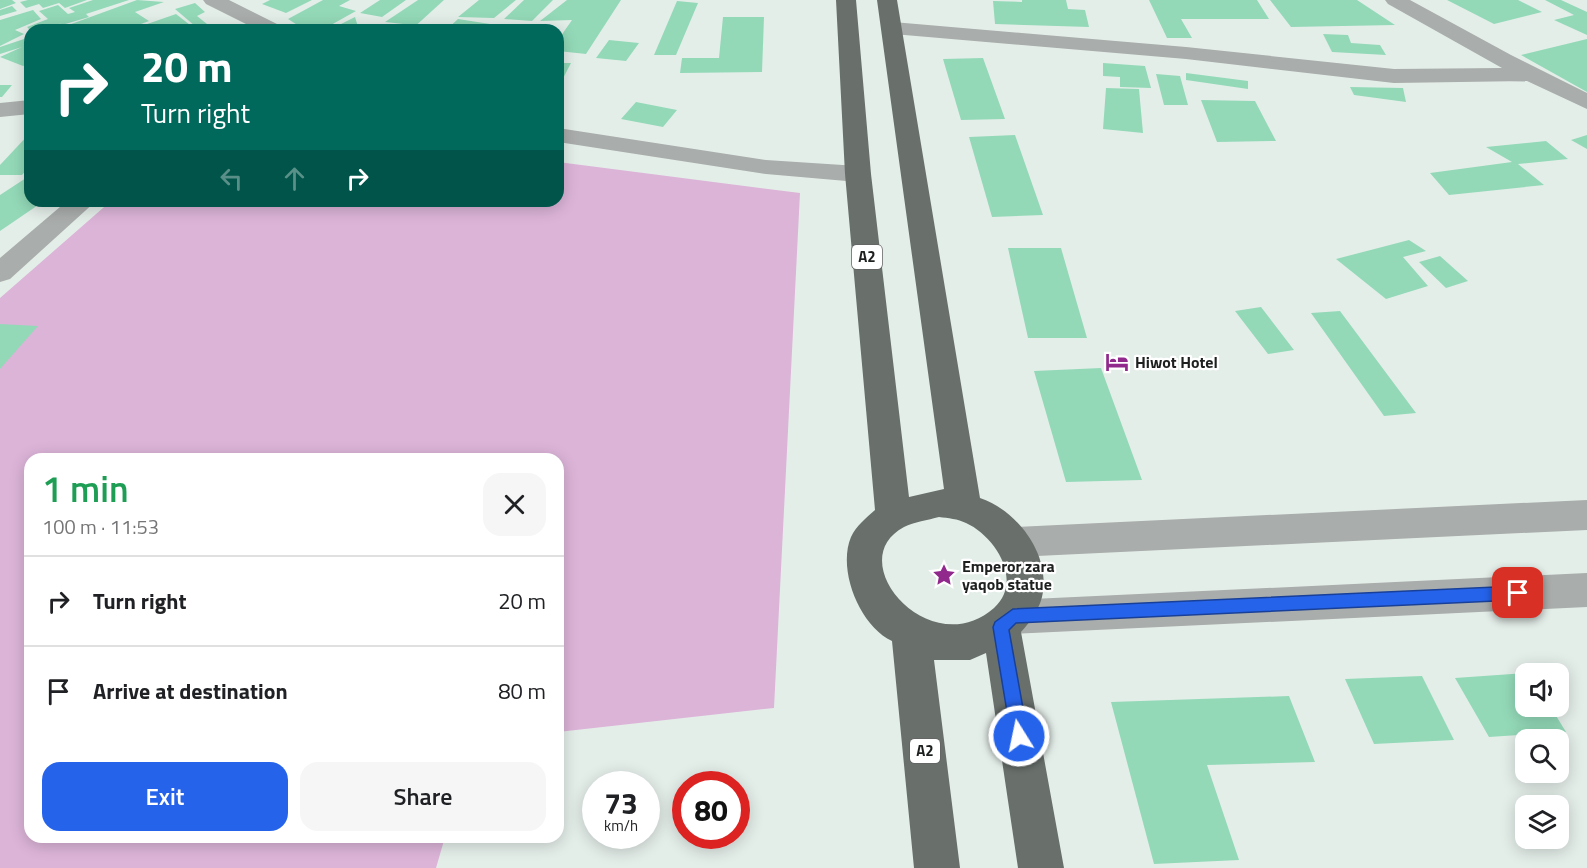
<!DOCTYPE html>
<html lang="en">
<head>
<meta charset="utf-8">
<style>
	body { margin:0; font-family:"Titillium Web",sans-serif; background:#f6f6f6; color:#202124; height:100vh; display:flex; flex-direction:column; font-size:22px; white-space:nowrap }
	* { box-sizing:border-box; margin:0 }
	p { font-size:20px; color:#757577 }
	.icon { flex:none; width:33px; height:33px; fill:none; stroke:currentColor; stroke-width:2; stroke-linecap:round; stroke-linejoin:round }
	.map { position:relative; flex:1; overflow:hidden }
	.details { position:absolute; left:24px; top:453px; width:540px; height:390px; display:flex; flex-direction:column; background:#fff; border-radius:18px; box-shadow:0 3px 15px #0003 }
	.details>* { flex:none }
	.guide { position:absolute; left:24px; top:24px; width:540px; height:183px; border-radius:18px; box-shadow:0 3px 15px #0003; background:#00695c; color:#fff; overflow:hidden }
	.fabs { position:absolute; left:1515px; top:663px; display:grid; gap:12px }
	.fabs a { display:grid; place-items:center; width:54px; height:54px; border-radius:12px; background:#fff; box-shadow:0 3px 15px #0003; font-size:30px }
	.speed { position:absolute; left:582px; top:771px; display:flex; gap:12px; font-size:30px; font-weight:700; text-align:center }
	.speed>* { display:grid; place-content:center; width:78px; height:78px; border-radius:50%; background:#fff; box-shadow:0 3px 15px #0003; line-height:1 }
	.speed small { font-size:15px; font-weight:400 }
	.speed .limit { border:9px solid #d22; background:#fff; color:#111 }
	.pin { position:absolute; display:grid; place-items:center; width:51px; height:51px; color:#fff; margin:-26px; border-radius:12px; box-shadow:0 3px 9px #0006 }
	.me { position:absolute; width:66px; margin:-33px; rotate:350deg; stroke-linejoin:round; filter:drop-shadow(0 0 4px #0008) }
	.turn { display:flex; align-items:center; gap:21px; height:126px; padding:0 18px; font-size:27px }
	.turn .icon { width:78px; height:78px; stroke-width:2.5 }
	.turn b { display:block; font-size:42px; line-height:51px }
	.lanes { display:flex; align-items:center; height:57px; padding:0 18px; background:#0003; justify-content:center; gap:30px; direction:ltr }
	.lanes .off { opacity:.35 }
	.round { display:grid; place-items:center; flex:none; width:63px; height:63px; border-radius:18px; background:#f6f6f6 }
	.headline { display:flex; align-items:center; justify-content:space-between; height:102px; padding:0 18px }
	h1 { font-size:36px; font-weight:600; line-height:45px; color:#1e9e55 }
	.action { display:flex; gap:12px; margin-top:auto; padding:12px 18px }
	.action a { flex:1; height:69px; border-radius:18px; background:#2563eb; color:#fff; font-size:24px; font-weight:600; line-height:69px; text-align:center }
	.action a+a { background:#f6f6f6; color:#202124 }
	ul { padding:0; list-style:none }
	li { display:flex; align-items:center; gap:18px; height:90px; padding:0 18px; border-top:2px solid #e0e0e0 }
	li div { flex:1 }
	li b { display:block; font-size:22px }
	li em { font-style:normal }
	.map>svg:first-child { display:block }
</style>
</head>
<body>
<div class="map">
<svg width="1587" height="868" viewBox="0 0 1587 868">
	<rect width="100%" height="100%" fill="#e4eee9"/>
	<path fill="#dcb4d8" d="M558 162 800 193 774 708 558 732V459H30V837H445L436 868H0V298L111 201H558Z"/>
	<path fill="#93d9b8" d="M0 0H12L16 3 0 9Z
		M28 0H87L65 8 59 3 43 8 39 4 26 8 20 2Z
		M93 0H129L86 14 89 17 62 25 59 23 66 30H30L27 27 48 19 39 11 58 5 68 14 75 12 69 8Z
		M137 0 164 2 135 12 149 21 125 30H68L63 27Z
		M270 0H312L286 13 262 4Z
		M323 0H350L339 6 356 11 322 30H305L288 19Z
		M380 0H406L382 17 360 13Z
		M418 0H444L411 30H397L403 24 385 22Z
		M479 0H516L494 18 458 17Z
		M524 0H553L532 21 504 19Z
		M567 0H621L586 54 558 51V40L572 20 540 21Z
		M1022 0H1066L1068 9 1085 10 1089 27 995 24 993 1 1022 2Z
		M1149 0H1257L1269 19H1181L1192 38H1167Z
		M1270 0H1357L1395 25 1291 27Z
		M1447 0H1518L1542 12 1494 24Z
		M1545 0H1561L1587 12V35L1554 20 1574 15Z
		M677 1 698 3 676 55H654Z
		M195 3 205 12 197 16 207 24 198 27 206 30H184L195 26 175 9Z
		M12 6 17 11 0 16V10Z
		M33 10 41 19 15 30 24 34 0 46V20Z
		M176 14 190 25 176 30H130Z
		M355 17 359 30H339L335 27Z
		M723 17H764L762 72 680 73 682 58H719Z
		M458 19 490 24 484 30H446Z
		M1323 34 1348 35 1351 43 1380 45 1386 55 1332 52Z
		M30 37V63L23 66 0 57 22 47 0 54V47Z
		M1587 39V92L1521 55Z
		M609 40 639 43 626 61 596 58Z
		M983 58 1005 119 961 120 943 59Z
		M558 63H571L558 88Z
		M1103 63 1145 66 1151 88 1120 87V77L1103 76Z
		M1186 73 1248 81V89L1186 80Z
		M1156 74 1180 76 1188 105H1164Z
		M0 85H12L2 97H0Z
		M1350 87 1403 88 1406 102 1354 95Z
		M1106 88 1139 89 1143 133 1103 129Z
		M1201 100 1255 101 1276 141 1217 142Z
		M636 102 677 110 663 127 621 119Z
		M30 133V166L22 175H0V165Z
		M1015 135 1043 215 992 217 969 137Z
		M1587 135V149L1571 140Z
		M1546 141 1568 159 1518 164 1544 185 1449 195 1430 173 1512 162 1486 147Z
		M26 178H30V201H44L0 231V195Z
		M1409 240 1426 251 1403 257 1428 286 1386 299 1336 259Z
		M1008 248H1061L1087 338H1028Z
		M1440 256 1468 281 1446 288 1419 262Z
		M1261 307 1294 350 1268 354 1235 311Z
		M1340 311 1416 413 1384 416 1311 313Z
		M0 324 38 326 0 369Z
		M1101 368 1142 480 1066 482 1034 371Z
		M1526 673V706H1550L1566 732 1489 737 1455 678Z
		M1422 676 1454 740 1374 744 1345 679Z
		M1289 696 1315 762 1207 765 1239 860 1154 864 1111 702Z"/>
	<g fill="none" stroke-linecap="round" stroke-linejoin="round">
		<path fill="#a9adab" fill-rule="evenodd" d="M1385 0H1410L1511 55 1587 93V109L1527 81 1394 83 1186 59 893 34 886 32 883 28 886 24 893 22 1186 47 1394 69 1502 68 1388 4Z
			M30 100V114L0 117V103Z
			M67 201H96L10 279 0 282V258Z"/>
		<path fill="#a9adab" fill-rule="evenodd" d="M203 0H229L281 26 284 30H258L206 4Z
			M558 128 766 160 858 166 867 169 871 174 867 179 858 182 766 174 558 142Z
			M1587 500V530L1014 557 1001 553 996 542 1001 531 1014 527Z
			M1587 573V607L1013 634 999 629 994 617 999 605 1013 600Z"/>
		<path fill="#69706c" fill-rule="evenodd" d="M836 0H856L871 174 909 497 944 489 877 0H897L980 498C1016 510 1049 552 1043 592 1041 607 1031 621 1021 632L1064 868H1018L986 653 970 660H934L960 868H914L892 641C860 626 837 570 851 537 856 526 866 518 875 510L845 174ZM939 517C948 518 958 519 966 523 995 536 1024 581 994 608 930 664 840 561 904 527 914 522 928 520 939 517Z"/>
	</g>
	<path fill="#2563eb" stroke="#184099" stroke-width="1.5" d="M1518 586 1524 588 1526 593 1524 598 1518 600 1016 623 1009 630 1028 736 1025 742 1019 745 1013 742 1011 736 993 627 995 622 1013 609Z"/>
	<defs>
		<g id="hotel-bare" transform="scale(1.8)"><path d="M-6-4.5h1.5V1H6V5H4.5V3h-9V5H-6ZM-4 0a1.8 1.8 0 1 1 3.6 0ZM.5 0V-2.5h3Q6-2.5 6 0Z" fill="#91298d" stroke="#fff" stroke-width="2.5" paint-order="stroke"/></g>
		<g id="sight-bare" transform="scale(1.8)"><path d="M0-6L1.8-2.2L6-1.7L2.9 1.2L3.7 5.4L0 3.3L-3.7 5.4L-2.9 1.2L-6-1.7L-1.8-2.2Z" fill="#91298d" stroke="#fff" stroke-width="2.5" paint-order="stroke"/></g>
	</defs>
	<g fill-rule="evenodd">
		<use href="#hotel-bare" x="1117" y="362"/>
		<use href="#sight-bare" x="944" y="575"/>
	</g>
	<g text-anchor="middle" stroke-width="4.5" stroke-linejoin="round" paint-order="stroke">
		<g fill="#fff" stroke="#616362" stroke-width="1.5">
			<rect x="852" y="245" width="30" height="24" rx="4.5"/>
			<rect x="910" y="739" width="30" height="24" rx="4.5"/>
		</g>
		<g font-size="15" font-weight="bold" fill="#1d201e">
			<text x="867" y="262">A2</text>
			<text x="925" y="756">A2</text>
		</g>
		<g font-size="16" font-weight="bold" fill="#1d201e" stroke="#fff" text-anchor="start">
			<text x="1135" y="368">Hiwot Hotel</text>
			<text x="962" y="572">Emperor zara<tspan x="962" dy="18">yaqob statue</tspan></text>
		</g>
	</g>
</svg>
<div class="fabs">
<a><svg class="icon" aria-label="sound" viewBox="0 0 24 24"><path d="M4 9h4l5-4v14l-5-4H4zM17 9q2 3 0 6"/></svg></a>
<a><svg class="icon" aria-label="search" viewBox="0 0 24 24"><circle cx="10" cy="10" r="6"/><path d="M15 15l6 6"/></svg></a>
<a><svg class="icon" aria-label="layers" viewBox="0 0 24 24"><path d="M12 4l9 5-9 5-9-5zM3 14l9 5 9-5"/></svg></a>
</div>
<div class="speed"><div>73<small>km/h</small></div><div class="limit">80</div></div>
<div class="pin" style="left:1518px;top:593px;background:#d93025"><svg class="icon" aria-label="arrive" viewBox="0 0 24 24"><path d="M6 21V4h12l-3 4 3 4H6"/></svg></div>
<svg class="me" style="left:1019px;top:736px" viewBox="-20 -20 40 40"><circle r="17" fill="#2563eb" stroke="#fff" stroke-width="3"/><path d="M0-11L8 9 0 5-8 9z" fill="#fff"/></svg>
<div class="guide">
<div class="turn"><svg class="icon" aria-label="right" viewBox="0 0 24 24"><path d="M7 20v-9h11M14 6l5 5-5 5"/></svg><div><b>20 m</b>Turn right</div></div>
<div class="lanes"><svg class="icon off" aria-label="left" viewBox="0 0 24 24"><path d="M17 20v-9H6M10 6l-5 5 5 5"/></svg><svg class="icon off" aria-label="ahead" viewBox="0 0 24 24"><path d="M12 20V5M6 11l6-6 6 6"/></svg><svg class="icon" aria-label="right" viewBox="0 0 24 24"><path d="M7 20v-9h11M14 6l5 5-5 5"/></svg></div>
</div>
<section class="details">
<div class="headline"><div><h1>1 min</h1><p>100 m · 11:53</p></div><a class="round"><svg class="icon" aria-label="close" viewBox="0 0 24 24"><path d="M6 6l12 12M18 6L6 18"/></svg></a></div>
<ul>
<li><svg class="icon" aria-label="right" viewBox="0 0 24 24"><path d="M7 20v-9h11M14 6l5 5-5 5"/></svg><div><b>Turn right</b></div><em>20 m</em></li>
<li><svg class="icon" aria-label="arrive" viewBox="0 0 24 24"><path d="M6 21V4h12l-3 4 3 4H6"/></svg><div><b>Arrive at destination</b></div><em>80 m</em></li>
</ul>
<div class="action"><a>Exit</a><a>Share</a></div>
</section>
</div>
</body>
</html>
